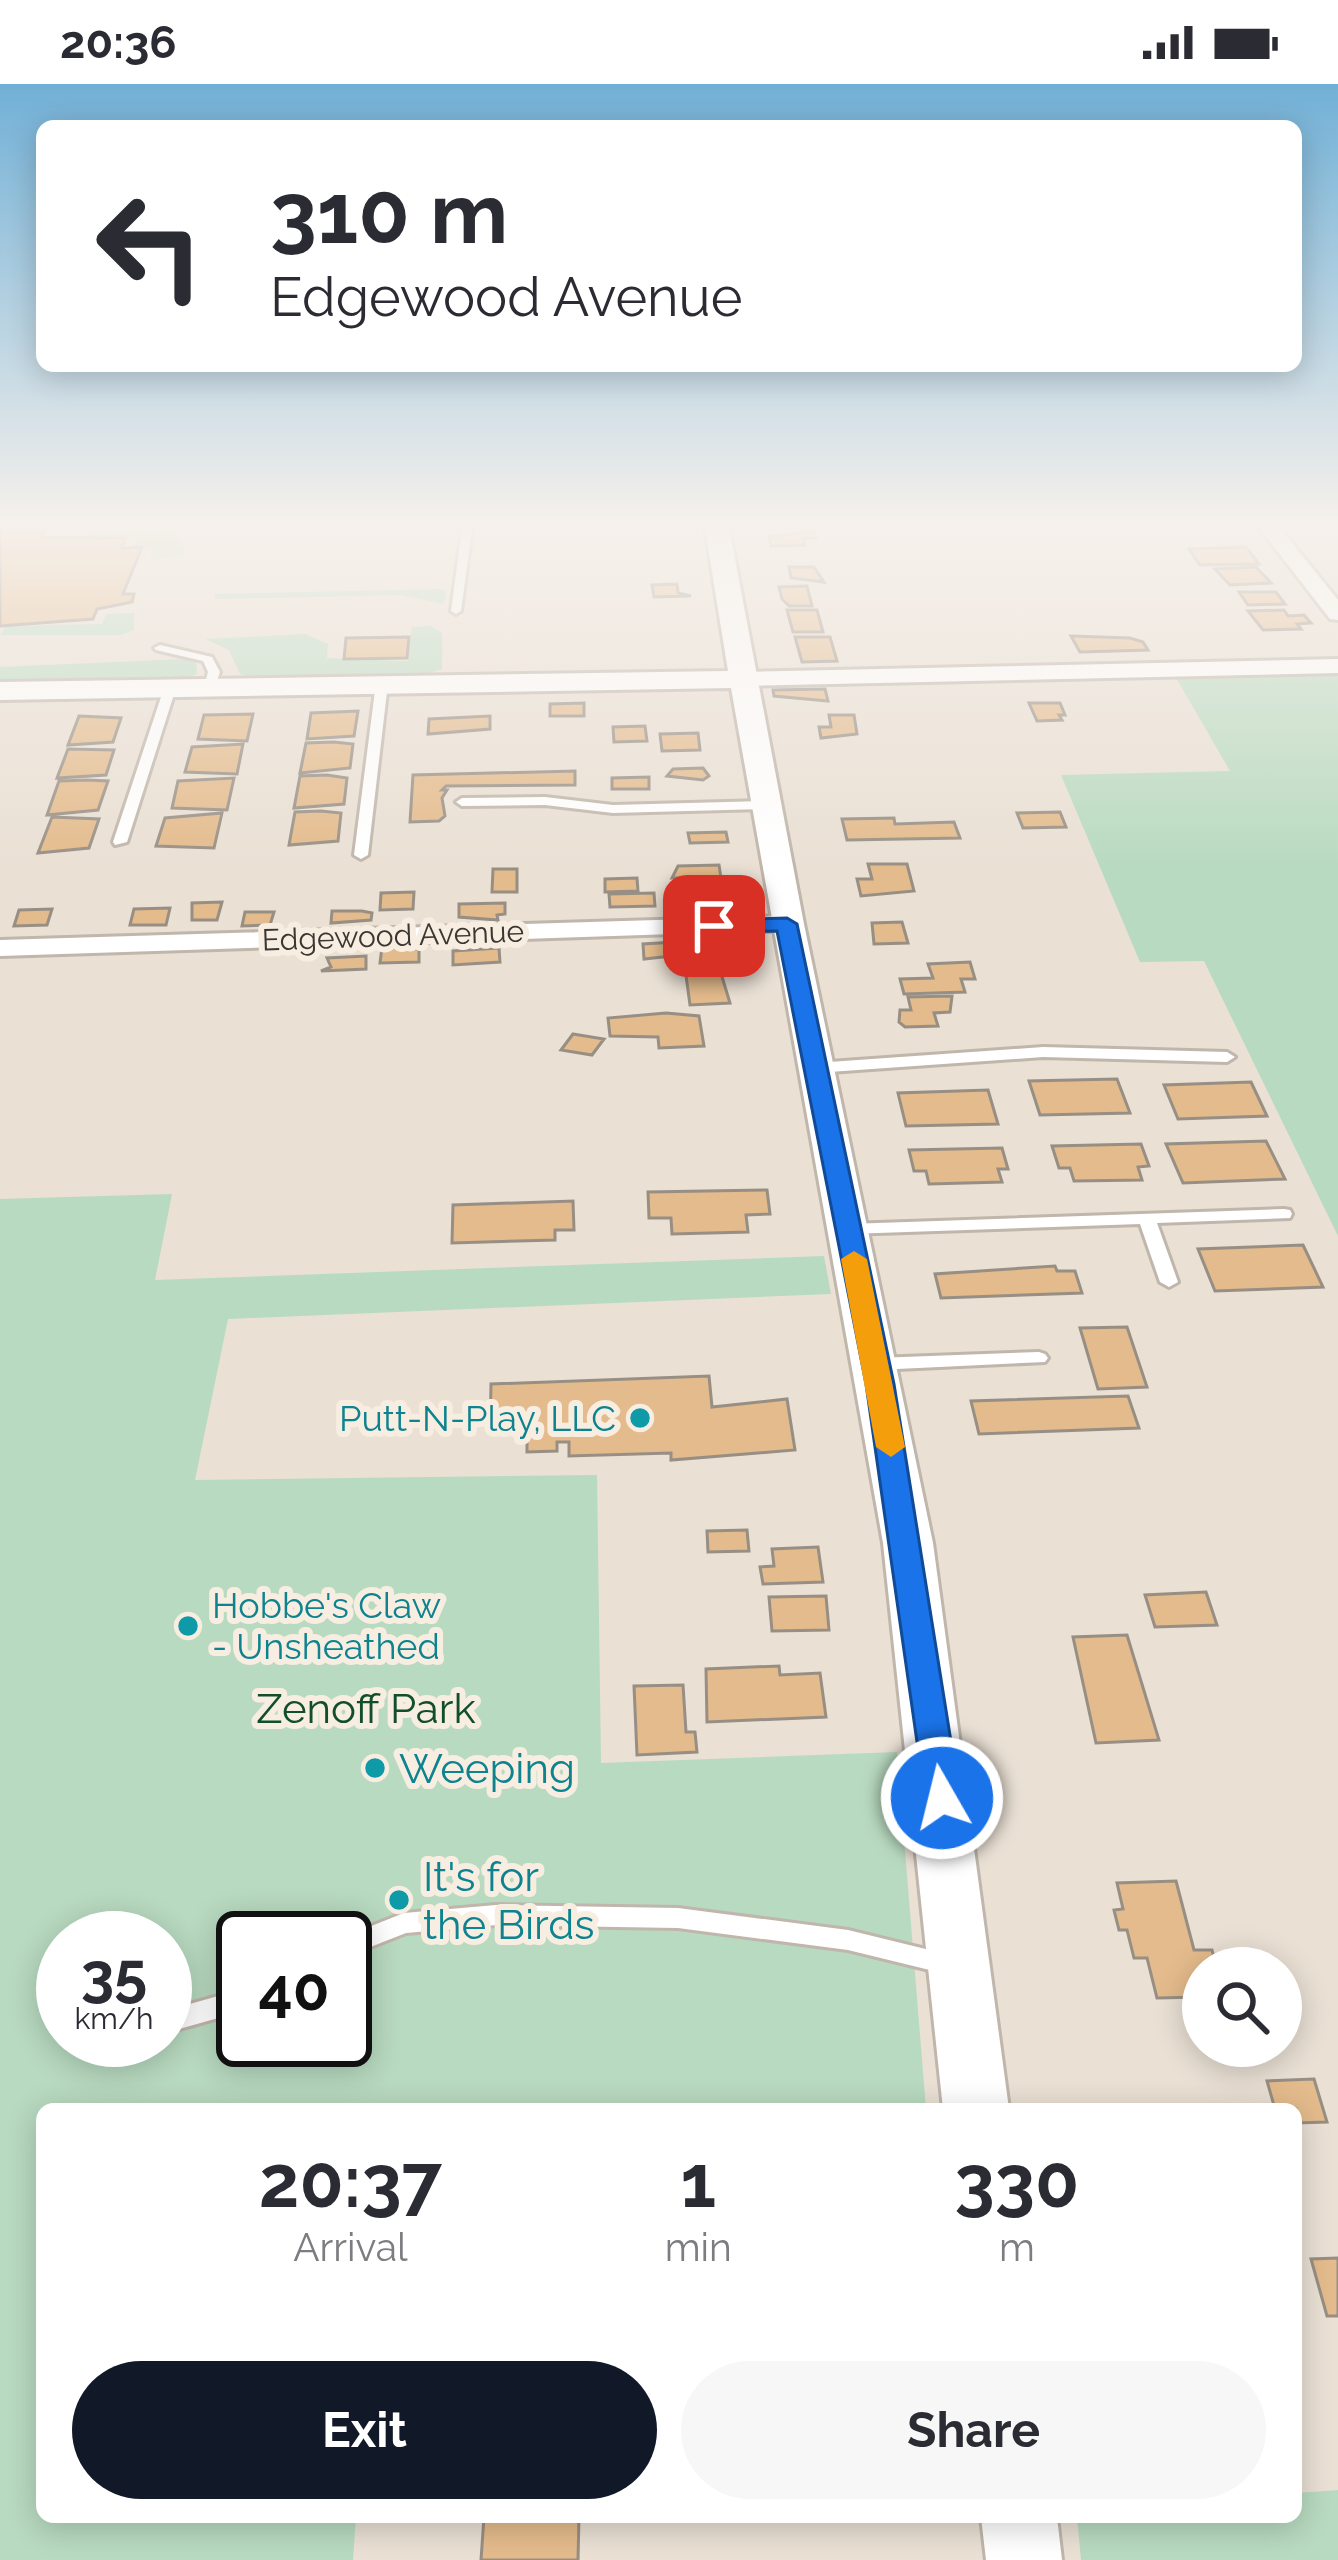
<!DOCTYPE html>
<html lang="en">
<head>
<meta charset="utf-8">
<style>
	body { margin:0; font-family:Raleway,sans-serif; background:#f7f7f7; color:#2b2b33; height:100vh; display:flex; flex-direction:column; font-size:45px; white-space:nowrap }
	* { box-sizing:border-box; margin:0 }
	p { font-size:39px; color:#7c7c81 }
	.icon { flex:none; width:66px; height:66px; fill:none; stroke:currentColor; stroke-width:2; stroke-linecap:round; stroke-linejoin:round }
	.map { position:relative; flex:1; overflow:hidden }
	.sheet { position:absolute; left:36px; top:2019px; width:1266px; height:420px; display:flex; flex-direction:column; background:#fff; border-radius:18px; box-shadow:0 6px 30px #0003 }
	.sheet>* { flex:none }
	.top-card { position:absolute; left:36px; top:36px; width:1266px; height:252px; border-radius:18px; box-shadow:0 6px 30px #0003; background:#fff; color:#2b2b33; overflow:hidden }
	.controls { position:absolute; left:1182px; top:1863px; display:grid; gap:24px }
	.controls a { display:grid; place-items:center; width:120px; height:120px; border-radius:50%; background:#fff; box-shadow:0 6px 30px #0003; font-size:60px }
	.speed { position:absolute; left:36px; top:1827px; display:flex; gap:24px; font-size:60px; font-weight:700; text-align:center }
	.speed>* { display:grid; place-content:center; width:156px; height:156px; border-radius:50%; background:#fff; box-shadow:0 6px 30px #0003; line-height:1 }
	.speed small { font-size:30px; font-weight:400 }
	.speed .limit { border:6px solid #111; border-radius:18px; background:#fff; color:#111 }
	.pin { position:absolute; display:grid; place-items:center; width:102px; height:102px; color:#fff; margin:-51px; border-radius:24px; box-shadow:0 6px 18px #0006 }
	.me { position:absolute; width:132px; margin:-66px; rotate:352deg; stroke-linejoin:round; filter:drop-shadow(0 0 9px #0008) }
	.turn { display:flex; align-items:center; gap:42px; height:252px; padding:0 36px; font-size:54px }
	.turn .icon { width:156px; height:156px; stroke-width:2.5 }
	.turn b { display:block; font-size:84px; line-height:102px }
	.eta { display:flex; justify-content:space-evenly; align-items:center; height:204px; text-align:center }
	.eta b { font-size:72px; font-weight:700; line-height:84px }
	.action { display:flex; gap:24px; margin-top:auto; padding:24px 36px }
	.action a { flex:1; height:138px; border-radius:72px; background:#111827; color:#fff; font-size:48px; font-weight:700; line-height:138px; text-align:center }
	.action a+a { background:#f7f7f7; color:#2b2b33 }
	.status { display:flex; justify-content:space-between; align-items:center; height:84px; padding:0 60px; background:#fff; direction:ltr }
	.status svg { height:33px; fill:currentColor }
	.map>svg:first-child { display:block }
</style>
</head>
<body>
<div class="status"><b>20:36</b><svg viewBox="0 0 49 12"><path d="M0 12V9h3v3zM5 12V6h3v6zM10 12V3h3v9zM15 12V0h3v12zM26 1h20v11H26zM47 4h2v5h-2z"/></svg></div>
<div class="map">
<svg width="1338" height="2476" viewBox="0 0 1338 2476">
	<rect width="100%" height="100%" fill="#eae0d4"/>
	<path fill="#b8dac0" fill-rule="evenodd" d="M155 438H170L184 465 182 472 150 475 153 465H133L134 457 67 453Z
		M440 505 446 508 443 520 401 511 215 515V510Z
		M134 529V546L121 551H0L6 542 102 540 106 530Z
		M431 542 442 549V585L424 591 251 594 240 590 229 566 205 555 305 550 328 560 327 574 408 577 412 543Z
		M181 575 196 578 197 590 182 596 0 600V583Z
		M1338 589V1152L1204 877 1140 878 1061 691 1230 687 1175 592Z
		M172 1110 155 1196 824 1172 831 1210 228 1235 195 1396 597 1391 601 1679 897 1668 926 2025H42V2433H356L353 2476H0V1115ZM63 1854H165V1956H63ZM243 1854H345V1956H243Z
		M1338 2406V2476H1081L1077 2433H1296V2409Z"/>
	<path fill="#e4bb8c" stroke="#988f84" stroke-width="3" d="M0 438H51L41 453 125 454 122 464 142 463 123 510H134L132 518 97 525 93 535 0 542Z
		M814 447 816 454H803L805 461 771 462 769 453Z
		M1246 463 1259 480 1200 481 1189 465Z
		M789 483H814L824 498 791 494Z
		M1256 483 1271 499 1230 501 1215 485Z
		M677 500 678 509 691 512 654 513 652 501Z
		M807 502 812 522H789L782 515 779 503Z
		M1239 508H1276L1285 520 1248 521Z
		M787 526H817L823 548H793Z
		M1284 526 1288 532 1304 531 1311 539 1297 540 1301 545 1263 546 1248 527Z
		M1071 552 1130 554 1143 558 1148 566 1080 568Z
		M409 553 407 574 344 575 346 554Z
		M795 553H830L837 577 802 578Z
		M825 605 828 617 774 612 773 606Z
		M584 619V632H550V620Z
		M1029 619H1060L1065 631H1059L1062 636 1037 637Z
		M358 627 354 652 307 655 311 629Z
		M253 630 247 657 198 655 204 631Z
		M829 631H854L857 650 821 654 819 643H831Z
		M79 632 121 634 113 658 68 661Z
		M490 632V645L428 650 429 635Z
		M645 642 647 657 614 658 613 643Z
		M698 649 700 666 662 667 660 650Z
		M334 658 353 660 350 684 300 689 306 659Z
		M243 660 237 690 185 688 192 663Z
		M68 665 114 666 106 691 57 694Z
		M703 684 709 692 703 696 667 692 673 685Z
		M575 687V701L446 702 442 706H447L442 714 445 732 439 737 410 738 413 691Z
		M327 691 347 694 344 720 294 724 300 692Z
		M649 693V705H612V694Z
		M234 694 227 726 172 724 178 697Z
		M59 697 87 696 108 697 98 726 47 731Z
		M321 727 341 729 338 757 289 761 295 728Z
		M1060 728 1066 743 1023 744 1017 729Z
		M222 729 214 764 156 762 165 734Z
		M52 733 99 735 89 764 38 769Z
		M894 734 895 740 954 738 960 754 847 756 842 735Z
		M726 748 728 758 690 759 688 749Z
		M868 780H907L914 807 861 812 857 795H872Z
		M719 781 721 794H672L678 782Z
		M493 785H517V808H492Z
		M637 794 638 807 605 808V795Z
		M414 808 413 825 380 826 381 809Z
		M654 809 655 822 610 823 609 810Z
		M222 818 217 836H192V819Z
		M505 819V830L497 831 498 836 459 833V820Z
		M728 820 730 834 687 836 685 821Z
		M170 824 166 841H130L134 825Z
		M52 825 47 841 14 842 19 826Z
		M332 827H362L372 829 371 836 331 839Z
		M245 828H274L270 841 242 842Z
		M902 838 908 859 874 860 872 839Z
		M726 855 728 866 644 875 643 860Z
		M382 863 419 865V878L380 879Z
		M499 864 500 878 453 881V867Z
		M366 872V885L321 887 331 883 327 874Z
		M717 876 730 919 690 921 684 877Z
		M970 878 975 895H961L965 908 904 910 900 895 933 894 928 880Z
		M952 912 950 928 934 929 938 942 905 943 899 938 900 926H911L908 913Z
		M666 929 699 932 704 962 659 964 658 953 610 952 608 934Z
		M573 950 604 955 592 971 561 966Z
		M1117 995 1130 1029 1040 1031 1029 997Z
		M1251 998 1267 1032 1178 1035 1164 1001Z
		M988 1006 998 1040 906 1042 898 1009Z
		M1266 1057 1285 1095 1183 1099 1166 1060Z
		M1141 1060 1149 1082 1138 1083 1142 1096 1074 1097 1070 1084H1059L1052 1062Z
		M1002 1064 1008 1085H998L1002 1098 929 1100 926 1087H914L909 1066Z
		M767 1106 770 1130 746 1131 748 1148 672 1150 671 1134H649L648 1108Z
		M573 1117 574 1146H555V1156L452 1159 453 1121Z
		M1303 1161 1323 1203 1215 1207 1198 1165Z
		M1055 1182 1057 1187H1075L1082 1209 941 1214 935 1190Z
		M1127 1243 1147 1303 1098 1305 1080 1244Z
		M709 1292 712 1323 787 1315 795 1366 671 1376V1369L569 1372V1358H557V1367L527 1368V1346L490 1347 491 1300Z
		M1128 1312 1139 1344 979 1350 971 1317Z
		M747 1446 749 1467 708 1468 707 1447Z
		M818 1463 823 1498 763 1500 760 1483 774 1482 772 1465Z
		M1206 1508 1217 1541 1155 1543 1145 1511Z
		M826 1512 829 1546 772 1547 769 1513Z
		M1127 1551 1159 1656 1096 1659 1073 1553Z
		M779 1582 780 1591 820 1589 826 1633 707 1638 706 1585Z
		M683 1601 686 1648H695L697 1668 637 1671 634 1602Z
		M1176 1797 1194 1866H1212L1217 1884H1203V1913L1157 1914 1147 1874H1134L1127 1846H1119L1114 1826 1123 1825 1117 1799Z
		M1314 1995 1327 2038 1296 2039V2025H1275L1267 1997Z
		M1338 2174V2232H1327L1311 2175Z
		M484 2433H579L578 2476H481Z"/>
	<g fill="none" stroke-linecap="round" stroke-linejoin="round">
		<g stroke="#c0b6ab" stroke-width="6">
			<path id="service" d="M463 438H473L461 527 456 530 451 527Z
				M160 561 212 573 220 588 214 605 204 603 208 588 203 577 156 566 154 564Z
				M382 596 388 599 368 771 361 775 354 771 376 599Z
				M170 601 176 604 127 758 115 761 113 758 164 604Z
				M545 713 613 721 765 717 771 721 765 725 613 729 545 721 462 722 456 718 462 714Z
				M1043 963 1227 968 1235 973 1227 978 1043 973 815 989 807 984 815 979Z
				M1284 1125 1290 1126 1292 1130 1290 1134 1157 1139 1178 1198 1169 1203 1160 1198 1140 1140 848 1150 839 1145 848 1140Z
				M1039 1268 1045 1270 1048 1274 1045 1278 876 1286 867 1280 876 1274Z
				M496 1821 678 1824 848 1846 950 1871 959 1874 962 1881 959 1888 950 1891 848 1866 678 1844 496 1841 406 1849 345 1873V1854H341L404 1829Z
				M243 1905V1927L165 1949V1927Z"/>
		</g>
		<g stroke="#c0b6ab" stroke-width="6">
			<path id="minor" d="M1255 438H1275L1338 516V536L1330 535Z
				M1338 575V589L743 602 732 595 743 588Z
				M787 832 801 840 797 846 0 872V856Z"/>
		</g>
		<g stroke="#c0b6ab" stroke-width="6">
			<path id="tertiary" d="M704 438H728L804 840 933 1459 1009 2025H943L883 1459 731 604 0 616V598L728 587Z
				M981 2433H1057L1062 2476H986Z"/>
		</g>
		<use href="#service" fill="#fff" fill-rule="evenodd"/>
		<use href="#minor" fill="#fff" fill-rule="evenodd"/>
		<use href="#tertiary" fill="#fff" fill-rule="evenodd"/>
	</g>
	<linearGradient id="sky" x2="0" y2="1"><stop stop-color="#71b0d6"/><stop offset="0.56" stop-color="#f6f1ec"/><stop offset="1" stop-color="#f6f1ec" stop-opacity="0"/></linearGradient>
	<rect width="1338" height="785" fill="url(#sky)"/>
	<path fill="#1a73e8" stroke="#114b97" stroke-width="3" d="M787 834 797 840 894 1300 960 1714 955 1723H930L925 1714 866 1300 777 847 714 848 703 842 714 836Z"/>
	<path fill="#f59e0b" d="M854 1167 867 1175 905 1363 891 1373 876 1363 841 1175Z"/>
	<g fill="#0f9aa8" stroke="#f7ede1" stroke-width="4.5">
		<circle cx="640" cy="1334" r="12"/>
		<circle cx="188" cy="1542" r="12"/>
		<circle cx="375" cy="1684" r="12"/>
		<circle cx="399" cy="1816" r="12"/>
	</g>
	<g text-anchor="middle" stroke-width="12" stroke-linejoin="round" paint-order="stroke">
		<g font-size="30" fill="#3a3632" stroke="#f7ede1">
			<text transform="translate(393 852) rotate(-2)" y="10">Edgewood Avenue</text>
		</g>
		<g font-size="36" fill="#0d838f" stroke="#f7ede1" text-anchor="end">
			<text x="616" y="1347">Putt-N-Play, LLC</text>
			<text x="212" y="1534" text-anchor="start">Hobbe's Claw<tspan x="212" dy="41">- Unsheathed</tspan></text>
		</g>
		<g font-size="42" fill="#114e2a" stroke="#f7ede1">
			<text x="366" y="1639">Zenoff Park</text>
		</g>
		<g font-size="42" fill="#0d838f" stroke="#f7ede1" text-anchor="start">
			<text x="399" y="1699">Weeping</text>
			<text x="423" y="1807">It's for<tspan x="423" dy="48">the Birds</tspan></text>
		</g>
	</g>
</svg>
<div class="controls">
<a><svg class="icon" aria-label="search" viewBox="0 0 24 24"><circle cx="10" cy="10" r="6"/><path d="M15 15l6 6"/></svg></a>
</div>
<div class="speed"><div>35<small>km/h</small></div><div class="limit">40</div></div>
<div class="pin" style="left:714px;top:842px;background:#d93025"><svg class="icon" aria-label="arrive" viewBox="0 0 24 24"><path d="M6 21V4h12l-3 4 3 4H6"/></svg></div>
<svg class="me" style="left:942px;top:1714px" viewBox="-20 -20 40 40"><circle r="17" fill="#1a73e8" stroke="#fff" stroke-width="3"/><path d="M0-11L8 9 0 5-8 9z" fill="#fff"/></svg>
<div class="top-card">
<div class="turn"><svg class="icon" aria-label="left" viewBox="0 0 24 24"><path d="M17 20v-9H6M10 6l-5 5 5 5"/></svg><div><b>310 m</b>Edgewood Avenue</div></div>
</div>
<section class="sheet">
<div class="eta">
<div><b>20:37</b><p>Arrival</p></div>
<div><b>1</b><p>min</p></div>
<div><b>330</b><p>m</p></div>
</div>
<div class="action"><a>Exit</a><a>Share</a></div>
</section>
</div>
</body>
</html>
